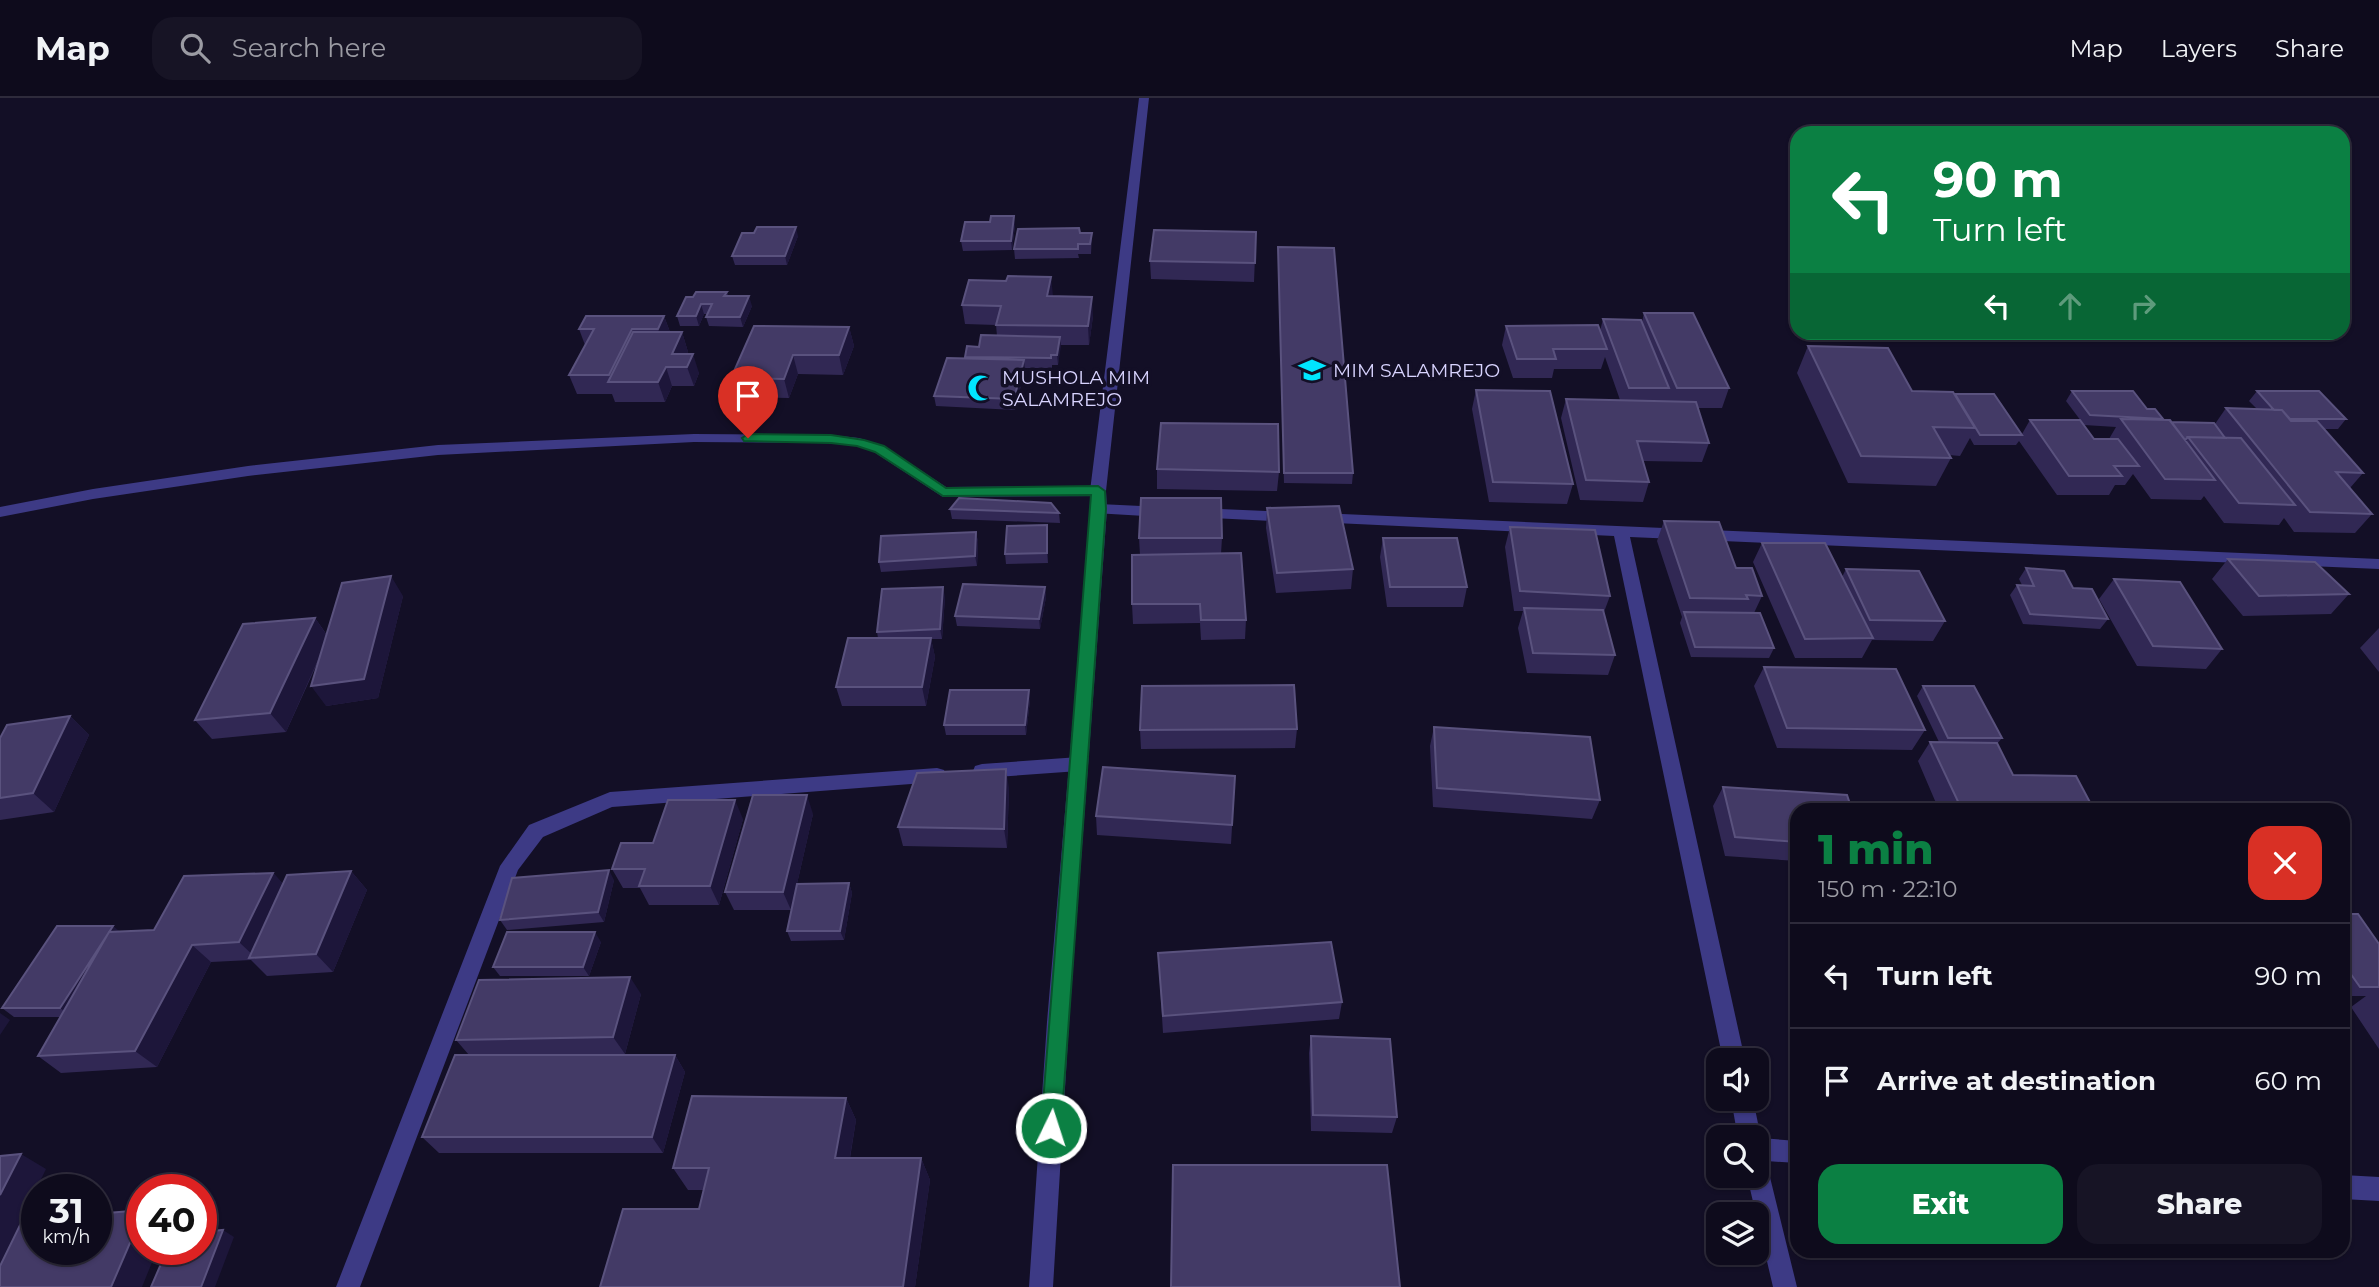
<!DOCTYPE html>
<html lang="en">
<head>
<meta charset="utf-8">
<style>
	body { margin:0; font-family:Montserrat,sans-serif; background:#171425; color:#f1f3f6; height:100vh; display:flex; flex-direction:column; font-size:26px; white-space:nowrap }
	* { box-sizing:border-box; margin:0 }
	p { font-size:23px; color:#9b9ba3 }
	.icon { flex:none; width:38px; height:38px; fill:none; stroke:currentColor; stroke-width:2; stroke-linecap:round; stroke-linejoin:round }
	.map { position:relative; flex:1; overflow:hidden }
	.details { position:absolute; left:1790px; top:705px; width:560px; height:455px; display:flex; flex-direction:column; background:#0e0b1c; border-radius:21px; box-shadow:0 2px 5px #0004,0 0 0 2px #2e2b3b }
	.details>* { flex:none }
	.guide { position:absolute; left:1790px; top:28px; width:560px; height:214px; border-radius:21px; box-shadow:0 2px 5px #0004,0 0 0 2px #2e2b3b; background:#0b8043; color:#fff; overflow:hidden }
	.tools { position:absolute; left:1706px; top:950px; display:grid; gap:14px }
	.tools a { display:grid; place-items:center; width:63px; height:63px; border-radius:14px; background:#0e0b1c; box-shadow:0 2px 5px #0004,0 0 0 2px #2e2b3b; font-size:35px }
	.speed { position:absolute; left:21px; top:1076px; display:flex; gap:14px; font-size:35px; font-weight:700; text-align:center }
	.speed>* { display:grid; place-content:center; width:91px; height:91px; border-radius:50%; background:#0e0b1c; box-shadow:0 2px 5px #0004,0 0 0 2px #2e2b3b; line-height:1 }
	.speed small { font-size:18px; font-weight:400 }
	.speed .limit { border:10px solid #d22; background:#fff; color:#111 }
	.pin { position:absolute; display:grid; place-items:center; width:60px; height:60px; color:#fff; margin:-72px -30px; border-radius:50% 50% 50% 0; rotate:-45deg; box-shadow:0 0 7px #0007 }
	.pin .icon { rotate:45deg }
	.me { position:absolute; width:77px; margin:-38px; rotate:4deg; stroke-linejoin:round; filter:drop-shadow(0 0 5px #0008) }
	.turn { display:flex; align-items:center; gap:24px; height:147px; padding:0 28px; font-size:32px }
	.turn .icon { width:91px; height:91px; stroke-width:2.5 }
	.turn b { display:block; font-size:49px; line-height:60px }
	.lanes { display:flex; align-items:center; height:66px; padding:0 28px; background:#0003; justify-content:center; gap:35px; direction:ltr }
	.lanes .off { opacity:.35 }
	.round { display:grid; place-items:center; flex:none; width:74px; height:74px; border-radius:21px; background:#171425 }
	.headline { display:flex; align-items:center; justify-content:space-between; height:119px; padding:0 28px }
	h1 { font-size:42px; font-weight:800; line-height:52px; color:#0b8043 }
	.primary-button { display:flex; gap:14px; margin-top:auto; padding:14px 28px }
	.primary-button a { flex:1; height:80px; border-radius:21px; background:#0b8043; color:#fff; font-size:28px; font-weight:800; line-height:80px; text-align:center }
	.primary-button a+a { background:#171425; color:#f1f3f6 }
	ul { padding:0; list-style:none }
	li { display:flex; align-items:center; gap:21px; height:105px; padding:0 28px; border-top:2px solid #2e2b3b }
	li div { flex:1 }
	li b { display:block; font-size:26px }
	li em { font-style:normal }
	header { display:flex; align-items:center; gap:42px; box-sizing:border-box; height:98px; padding:0 35px; background:#0e0b1c; border-bottom:2px solid #2e2b3b }
	header strong { font-size:33px }
	nav { display:flex; gap:38px; margin-inline-start:auto; font-size:24px }
	.search { width:490px; height:63px; background:#171425; display:flex; align-items:center; gap:18px; box-sizing:border-box; padding:0 24px; border-radius:21px; color:#9b9ba3; font-size:26px }
	.map>svg:first-child { display:block }
</style>
</head>
<body>
<header>
<strong>Map</strong>
<div class="search"><svg class="icon" aria-label="search" viewBox="0 0 24 24"><circle cx="10" cy="10" r="6"/><path d="M15 15l6 6"/></svg>Search here</div>
<nav><a>Map</a><a>Layers</a><a>Share</a></nav>
</header>
<div class="map">
<svg width="2379" height="1189" viewBox="0 0 2379 1189">
	<rect width="100%" height="100%" fill="#130f26"/>
	<g fill="none" stroke-linecap="round" stroke-linejoin="round">
		<path fill="#3d3a85" fill-rule="evenodd" d="M694 336 831 337 859 340 884 348 946 389 1098 388 1106 393 1098 398 943 399 874 354 857 348 831 345 694 344 438 357 248 378 93 401 0 419V409L93 391 248 368 438 347Z
			M1099 406 1162 409 1170 414 1162 419 1094 415 1091 411Z
			M1197 410 1291 414 1299 419 1291 424 1192 419 1189 415Z
			M1319 415 2379 461V471L1630 439 1745 962H1723L1614 438 1314 424 1311 420 1314 416Z
			M1079 659 1085 661 1088 666 1085 671 1079 673 982 680 975 678 973 673 975 668 982 666Z
			M937 670 944 672 946 677 944 682 937 684 612 709 543 739 518 772 360 1189H336L500 768 529 727 610 694Z
			M1731 1001H1753L1761 1040 1797 1043V1065L1766 1063 1797 1189H1773L1747 1078H1757V1040H1738Z
			M2343 1077 2379 1079V1103L2343 1101Z"/>
		<path fill="#3d3a85" fill-rule="evenodd" d="M1139 0H1149L1106 393 1107 411 1069 924 1053 1189H1029L1047 924 1091 411 1090 393Z"/>
	</g>
	<path fill="#312854" d="M1015 127 1012 152 963 153 961 143Z
		M1256 134 1254 184 1151 181 1150 163Z
		M1080 135H1092L1091 156H1078L1079 160 1015 161 1014 151Z
		M798 138 787 167H735L732 158Z
		M1278 149 1353 375 1352 386 1284 385Z
		M727 194 728 198 752 208 743 229 709 228 706 219 708 216H704L699 228H680L677 218 693 199Z
		M1053 198 1093 218 1089 247H1060L1058 267H1052V270H1025L1015 312 936 308 934 298 965 260V259L997 238 996 227 965 226 962 207Z
		M1644 215 1729 290 1722 310H1697L1709 345 1702 364 1643 363 1649 384 1643 404 1580 402 1561 320 1566 301 1620 302 1605 259 1601 271H1554L1552 280H1513L1502 247 1506 228 1600 233 1603 221 1642 224Z
		M664 218 670 234H682L688 254 687 256 699 275 694 288H672L665 304H615L612 296H577L569 277 585 247 579 231Z
		M849 229 854 248 843 277 798 276 789 300 737 299 731 280Z
		M1808 248 1912 293 1955 296 2022 336 2030 322 2094 341H2109L2116 329 2084 327 2066 303 2072 293 2147 311 2163 321 2162 322 2171 324 2215 326 2226 310 2257 311 2249 303 2257 293 2346 321 2338 331H2324L2363 375 2350 390 2372 416 2355 435 2294 434 2284 420 2279 427 2224 425 2204 398 2201 402 2151 401 2133 376 2125 387H2115L2109 397H2057L2019 343 2016 347H1974L1970 340 1960 358 1949 357 1951 360 1936 388 1848 385 1797 275Z
		M1476 292 1573 386 1567 406 1489 404 1472 311Z
		M1157 371 1279 374 1277 393 1157 391Z
		M1267 410 1353 471 1351 491 1276 495 1266 430Z
		M950 411 1059 415 1060 425 952 421Z
		M1664 423 1736 470 1762 498 1754 515 1774 550 1769 560 1691 559 1680 525 1682 519 1657 443Z
		M1510 429 1610 498 1604 514 1615 557 1608 577 1527 575 1518 530 1523 513H1514L1505 449Z
		M976 434 978 444 977 468 881 474 879 464Z
		M1048 437V465L1006 466 1005 456Z
		M1139 440H1222L1221 456 1246 522 1245 541 1201 542 1200 525 1133 526 1132 506 1140 457Z
		M1383 440 1467 489 1463 509H1387L1380 459Z
		M1762 445 1842 479 1846 471 1945 523 1933 543 1872 542 1862 560H1795L1753 464Z
		M2228 461 2349 496 2331 516 2243 518 2212 481Z
		M2026 470 2073 490 2108 521 2100 531 2023 526 2010 497 2017 487H2022L2019 481Z
		M2114 481 2222 551 2206 571 2137 568 2099 501Z
		M1045 489 1046 499 1040 531 957 528 955 518Z
		M403 498 378 600 326 608 321 557 286 634 212 641 195 622 315 520 327 537Z
		M945 499 942 541H931L935 559 926 608H842L836 589 878 540 877 534Z
		M2379 530V574L2360 550Z
		M1764 569 1925 632 1912 652 1777 650 1754 588Z
		M1923 588 2002 640 1997 646 2013 677 2093 710 2092 712H1939L1918 663 1930 644H1939L1917 598Z
		M1030 602 1026 637H946L944 627Z
		M70 618 89 637 54 714 0 722V640Z
		M1434 629 1600 702 1592 721 1433 709 1430 648Z
		M1297 631 1295 650 1141 651 1140 632Z
		M1235 678 1231 746 1097 737 1096 718Z
		M1723 689 1797 712V763L1725 758 1713 708Z
		M1009 690 1007 750 903 748 898 729Z
		M813 716 791 812H734L725 794Z
		M743 721 719 807H649L640 790H623L612 771 653 745Z
		M351 773 367 792 333 874 267 878 251 862 211 864 157 969 61 975 38 958 60 919H14L2 910 120 834 154 832 273 775 283 786Z
		M614 782 604 824 507 832 500 822Z
		M849 785 852 795 844 842 791 843 787 833Z
		M2343 816 2379 846V951L2351 909 2366 898H2347L2343 892Z
		M601 844 589 878H500L493 869Z
		M1158 855 1342 904 1339 921 1163 935Z
		M641 896 625 956 559 957H675L685 974 663 1055H439L422 1039 469 957 456 942Z
		M1311 938 1397 1019 1392 1035 1311 1033 1309 955Z
		M846 1000 856 1022 850 1060H921L930 1082 915 1189H600L699 1111 704 1092H688L673 1070Z"/>
	<path fill="#1d163a" d="M1014 118 1015 127 1012 152 1011 143Z
		M796 129 798 138 787 167 785 158Z
		M1051 179 1053 198 1049 217 1047 198Z
		M749 198 752 208 743 229 740 219Z
		M1092 199 1093 218 1089 247 1088 228Z
		M701 206 704 216 699 228 696 218Z
		M664 218 671 237 665 250 658 231Z
		M849 229 854 248 843 277 839 257Z
		M632 231 639 250 612 284 609 277Z
		M682 234 688 254 681 269 672 256Z
		M1060 239 1061 248 1058 267 1057 257Z
		M693 256 699 275 694 288 687 269Z
		M793 257 798 276 789 300 784 281Z
		M1024 262 1025 272 1015 312 1014 301Z
		M666 269 672 288 665 304 658 284Z
		M1047 427 1048 437V465L1047 455Z
		M976 434 978 444 977 468 975 458Z
		M391 478 403 498 378 600 326 608 311 588Z
		M943 489 945 499 942 541 940 531Z
		M1045 489 1046 499 1040 531 1039 521Z
		M315 520 328 539 286 634 270 615Z
		M931 540 935 559 926 608 922 589Z
		M1029 592 1030 602 1026 637 1025 627Z
		M70 618 89 637 54 714 33 695Z
		M1006 671 1009 690 1007 750 1004 731Z
		M807 697 813 716 791 812 783 794Z
		M735 702 743 721 719 807 710 788Z
		M609 772 614 782 604 824 598 814Z
		M351 773 367 792 333 874 316 856Z
		M273 775 290 793 256 860 239 844Z
		M849 785 852 795 844 842 840 833Z
		M113 828 124 837 72 919 60 910Z
		M595 834 601 844 589 878 583 869Z
		M192 847 211 864 157 969 135 953Z
		M630 879 641 896 625 956 613 939Z
		M0 915 10 922 0 937Z
		M675 957 685 974 663 1055 652 1039Z
		M846 1000 856 1022 846 1082 835 1060Z
		M21 1056 46 1071 0 1166V1097Z
		M921 1060 930 1082 915 1189H903Z
		M142 1117V1152H157L142 1189H111Z
		M223 1132 234 1139 215 1189H201Z"/>
	<path fill="#433a66" stroke="#5a527e" stroke-width="2" d="M991 118H1014L1011 143H961L965 124H990Z
		M757 129H796L785 158H732L742 135H754Z
		M1079 130 1080 135H1092L1090 146H1078V151H1014L1018 131Z
		M1154 132 1256 134 1255 165 1150 163Z
		M1278 149 1334 150 1353 375H1284Z
		M1008 178 1051 179 1047 198 1092 199 1088 228 996 227 1001 208 962 207 969 182 1006 183Z
		M696 194H727L724 198H749L740 219H706L712 206H701L696 218H677L686 199H693Z
		M1644 215H1693L1729 290H1677Z
		M586 218H664L658 231H632L609 277H569L594 231H579Z
		M1603 221 1641 222 1669 290H1629Z
		M1598 227 1607 251H1553L1556 261H1517L1506 228Z
		M754 228 849 229 839 257H793L784 281 731 280Z
		M633 234H682L672 256H693L687 269H666L658 284H608Z
		M981 237 1060 239 1057 257H1051V260L965 259 967 248 979 249Z
		M1808 248 1888 250 1912 293 1953 294 1975 330 1933 329 1951 360 1861 358Z
		M947 260 1024 262 1014 301 934 298Z
		M1476 292 1550 293 1573 386 1493 384Z
		M2072 293H2133L2147 311H2155L2163 321 2090 317Z
		M2257 293H2319L2346 321H2290L2282 312H2274Z
		M1955 296H1994L2022 337H1980Z
		M1566 301 1696 304 1709 345 1637 343 1649 384 1586 382Z
		M2226 310 2282 312 2291 323H2317L2363 375 2336 374 2372 416 2310 414Z
		M2121 321 2170 322 2215 382 2165 381Z
		M2030 322H2080L2094 341H2118L2139 368H2114L2122 378H2069Z
		M2171 324 2214 325 2225 340 2188 339 2185 342Z
		M1161 325 1278 326 1279 374 1157 371Z
		M2188 339 2241 340 2295 407 2239 405Z
		M959 400 1051 405 1059 415 950 411Z
		M1141 400H1221L1222 440H1139Z
		M1339 408 1353 471 1277 475 1267 410Z
		M1664 423 1719 424 1736 470H1752L1762 498 1746 497 1748 501 1690 500Z
		M1047 427V455L1005 456 1007 428Z
		M1510 429 1595 432 1610 498 1520 493Z
		M976 434 975 458 879 464 881 438Z
		M1383 440H1457L1467 489H1390Z
		M1762 445H1825L1873 540 1805 541Z
		M1241 455 1246 522H1201L1200 506H1132V457Z
		M2228 461 2315 464 2349 496 2259 498Z
		M2026 470 2064 473 2073 490 2092 491 2108 521 2030 516 2017 487 2034 488Z
		M1846 471 1919 473 1945 523 1870 522Z
		M391 478 364 581 311 588 342 485Z
		M2114 481 2180 484 2222 551 2153 548Z
		M963 486 1045 489 1039 521 955 518Z
		M943 489 940 531 877 534 882 491Z
		M1524 510 1603 512 1615 557 1533 555Z
		M1684 514 1760 515 1774 550 1695 549Z
		M315 520 270 615 195 622 243 526Z
		M848 540H931L922 589H836Z
		M1764 569 1896 571 1925 632 1787 630Z
		M1294 587 1297 631 1140 632 1142 588Z
		M1923 588H1974L2002 640H1948Z
		M950 592H1029L1025 627H944Z
		M70 618 33 695 0 700V640L7 627Z
		M1434 629 1590 639 1600 702 1437 690Z
		M1930 644 1997 645 2013 677 2076 678 2093 710 2027 709 2029 712H1962Z
		M1103 669 1235 678 1232 727 1096 718Z
		M1006 671 1004 731 898 729 917 675Z
		M1723 689 1847 697 1852 712H1797V744L1735 739Z
		M753 697H807L783 794H725Z
		M668 702H735L710 788H639L645 771H612L621 745H653Z
		M609 772 598 814 500 822 512 780Z
		M351 773 316 856 249 860 287 777Z
		M273 775 239 844 192 847 135 953 38 958 109 834 154 832 184 778Z
		M849 785 840 833H787L797 786Z
		M2343 816H2358L2379 846V889H2360L2343 865Z
		M57 828H113L60 910H2Z
		M507 834H595L583 869H493Z
		M1331 844 1342 904 1163 918 1158 855Z
		M630 879 613 939 456 942 479 882Z
		M1311 938 1390 941 1397 1019 1313 1017Z
		M455 957H675L652 1039H422Z
		M692 998 846 1000 835 1060H921L903 1189H600L623 1111H699L709 1070H673Z
		M21 1056 0 1097V1058Z
		M1173 1067H1387L1400 1189H1171Z
		M142 1112V1117L111 1189H0V1168L22 1123 37 1122V1152H96V1116Z
		M223 1132 201 1189H151L167 1152H201V1134Z"/>
	<path fill="#0b8043" stroke="#07532c" stroke-width="2" d="M748 336 831 337 864 342 884 348 946 390 1098 388 1105 393 1106 411 1061 1030 1058 1037 1051 1040 1044 1037 1041 1030 1091 397 943 398 875 354 857 348 831 345 744 343 742 340Z"/>
	<defs>
		<g id="school-bare" transform="scale(2.1)"><path d="M0-5L7-2L0 1L-7-2ZM-4 1L0 2.5L4 1V4Q0 6-4 4Z" fill="#00e5ff" stroke="#130f26" stroke-width="2.5" paint-order="stroke"/></g>
		<g id="mosque-bare" transform="scale(2.1)"><path d="M3.5-4.9A6 6 0 1 0 3.5 4.9A5 5 0 1 1 3.5-4.9Z" fill="#00e5ff" stroke="#130f26" stroke-width="2.5" paint-order="stroke"/></g>
	</defs>
	<g fill-rule="evenodd">
		<use href="#school-bare" x="1312" y="272"/>
		<use href="#mosque-bare" x="981" y="290"/>
	</g>
	<g text-anchor="middle" stroke-width="7" stroke-linejoin="round" paint-order="stroke">
		<g font-size="19" fill="#d9d4ff" stroke="#130f26" text-anchor="start">
			<text x="1333" y="279">MIM SALAMREJO</text>
			<text x="1002" y="286">MUSHOLA MIM<tspan x="1002" dy="22">SALAMREJO</tspan></text>
		</g>
	</g>
</svg>
<div class="tools">
<a><svg class="icon" aria-label="sound" viewBox="0 0 24 24"><path d="M4 9h4l5-4v14l-5-4H4zM17 9q2 3 0 6"/></svg></a>
<a><svg class="icon" aria-label="search" viewBox="0 0 24 24"><circle cx="10" cy="10" r="6"/><path d="M15 15l6 6"/></svg></a>
<a><svg class="icon" aria-label="layers" viewBox="0 0 24 24"><path d="M12 4l9 5-9 5-9-5zM3 14l9 5 9-5"/></svg></a>
</div>
<div class="speed"><div>31<small>km/h</small></div><div class="limit">40</div></div>
<div class="pin" style="left:748px;top:340px;background:#d93025"><svg class="icon" aria-label="arrive" viewBox="0 0 24 24"><path d="M6 21V4h12l-3 4 3 4H6"/></svg></div>
<svg class="me" style="left:1051px;top:1030px" viewBox="-20 -20 40 40"><circle r="17" fill="#0b8043" stroke="#fff" stroke-width="3"/><path d="M0-11L8 9 0 5-8 9z" fill="#fff"/></svg>
<div class="guide">
<div class="turn"><svg class="icon" aria-label="left" viewBox="0 0 24 24"><path d="M17 20v-9H6M10 6l-5 5 5 5"/></svg><div><b>90 m</b>Turn left</div></div>
<div class="lanes"><svg class="icon" aria-label="left" viewBox="0 0 24 24"><path d="M17 20v-9H6M10 6l-5 5 5 5"/></svg><svg class="icon off" aria-label="ahead" viewBox="0 0 24 24"><path d="M12 20V5M6 11l6-6 6 6"/></svg><svg class="icon off" aria-label="right" viewBox="0 0 24 24"><path d="M7 20v-9h11M14 6l5 5-5 5"/></svg></div>
</div>
<section class="details">
<div class="headline"><div><h1>1 min</h1><p>150 m · 22:10</p></div><a class="round" style="background:#d93025;color:#fff"><svg class="icon" aria-label="close" viewBox="0 0 24 24"><path d="M6 6l12 12M18 6L6 18"/></svg></a></div>
<ul>
<li><svg class="icon" aria-label="left" viewBox="0 0 24 24"><path d="M17 20v-9H6M10 6l-5 5 5 5"/></svg><div><b>Turn left</b></div><em>90 m</em></li>
<li><svg class="icon" aria-label="arrive" viewBox="0 0 24 24"><path d="M6 21V4h12l-3 4 3 4H6"/></svg><div><b>Arrive at destination</b></div><em>60 m</em></li>
</ul>
<div class="primary-button"><a>Exit</a><a>Share</a></div>
</section>
</div>
</body>
</html>
